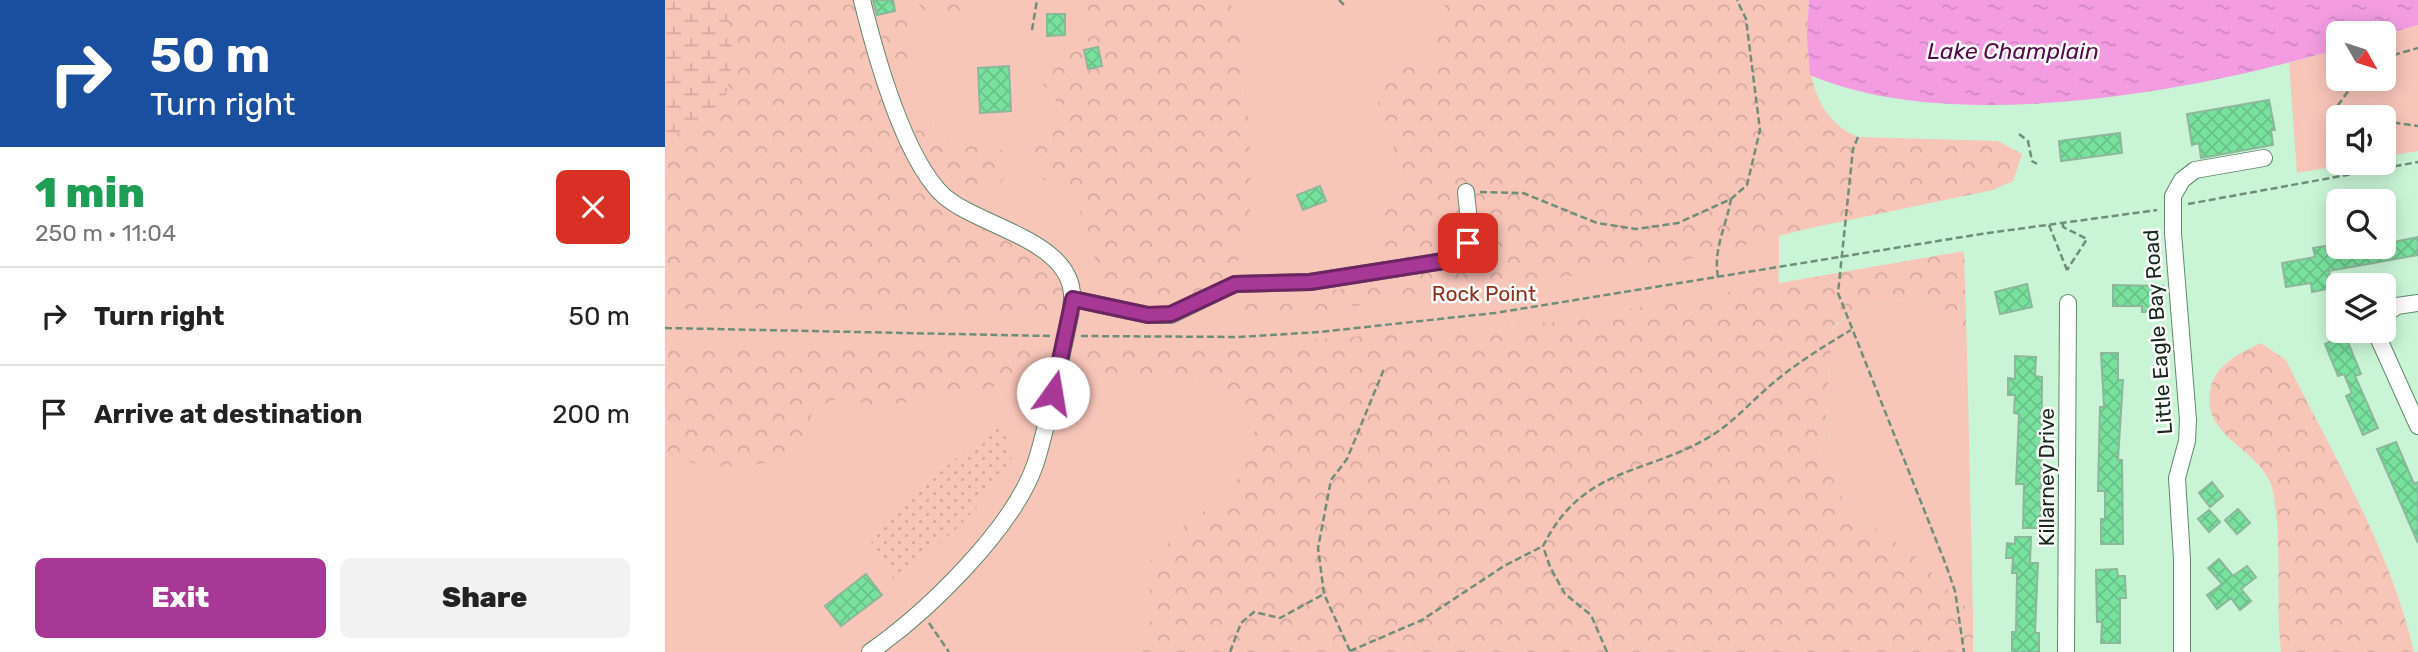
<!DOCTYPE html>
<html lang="en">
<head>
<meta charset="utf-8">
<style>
	body { margin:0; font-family:Rubik,sans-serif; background:#f2f2f2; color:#222; height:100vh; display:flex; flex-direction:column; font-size:26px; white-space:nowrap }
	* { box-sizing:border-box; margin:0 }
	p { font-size:23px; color:#767676 }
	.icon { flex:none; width:38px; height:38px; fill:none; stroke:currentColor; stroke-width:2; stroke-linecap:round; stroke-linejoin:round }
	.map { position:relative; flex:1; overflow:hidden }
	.panel { display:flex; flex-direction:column; background:#fff; width:665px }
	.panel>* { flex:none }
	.banner { background:#1a4fa0; color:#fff; overflow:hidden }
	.needle { width:46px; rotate:129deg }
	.fabs { position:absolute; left:1661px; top:21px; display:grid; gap:14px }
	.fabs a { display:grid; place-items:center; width:70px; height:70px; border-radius:10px; background:#fff; box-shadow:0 4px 18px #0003; font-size:35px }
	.pin { position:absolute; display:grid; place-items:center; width:60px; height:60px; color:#fff; margin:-30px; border-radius:14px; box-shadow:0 4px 10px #0006 }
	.me { position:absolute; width:77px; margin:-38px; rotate:13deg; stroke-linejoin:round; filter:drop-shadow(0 0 5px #0008) }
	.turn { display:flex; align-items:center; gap:24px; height:147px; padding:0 35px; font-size:32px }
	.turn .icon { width:91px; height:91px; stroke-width:2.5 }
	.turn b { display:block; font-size:49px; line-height:60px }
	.round { display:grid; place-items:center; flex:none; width:74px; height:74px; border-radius:10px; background:#f2f2f2 }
	.summary { display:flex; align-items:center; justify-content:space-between; height:119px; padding:0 35px }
	h1 { font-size:42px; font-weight:800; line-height:52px; color:#1e9e55 }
	.button { display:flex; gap:14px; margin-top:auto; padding:14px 35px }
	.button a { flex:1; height:80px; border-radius:10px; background:#a73896; color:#fff; font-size:28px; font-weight:800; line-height:80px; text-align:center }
	.button a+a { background:#f2f2f2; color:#222 }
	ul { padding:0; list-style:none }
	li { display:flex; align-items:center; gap:21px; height:98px; padding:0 35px; border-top:2px solid #e0e0e0 }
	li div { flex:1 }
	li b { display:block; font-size:26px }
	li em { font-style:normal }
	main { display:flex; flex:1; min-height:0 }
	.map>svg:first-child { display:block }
</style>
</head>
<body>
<main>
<section class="panel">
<div class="banner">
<div class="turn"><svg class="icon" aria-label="right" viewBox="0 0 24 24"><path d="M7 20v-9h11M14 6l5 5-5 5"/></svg><div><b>50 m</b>Turn right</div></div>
</div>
<div class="summary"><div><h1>1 min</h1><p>250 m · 11:04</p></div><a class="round" style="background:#d93025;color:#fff"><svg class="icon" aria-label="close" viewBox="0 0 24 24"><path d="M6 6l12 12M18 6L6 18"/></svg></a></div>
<ul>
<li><svg class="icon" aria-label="right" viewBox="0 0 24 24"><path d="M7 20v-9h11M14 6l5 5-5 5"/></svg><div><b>Turn right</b></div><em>50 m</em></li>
<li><svg class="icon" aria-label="arrive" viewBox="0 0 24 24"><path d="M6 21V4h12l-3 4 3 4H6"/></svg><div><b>Arrive at destination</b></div><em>200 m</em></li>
</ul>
<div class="button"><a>Exit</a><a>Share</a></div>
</section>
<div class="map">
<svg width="1753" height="652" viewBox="0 0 1753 652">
	<defs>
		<pattern id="forest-crowns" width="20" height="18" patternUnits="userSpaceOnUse" patternTransform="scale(1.75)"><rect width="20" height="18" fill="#f8c5b9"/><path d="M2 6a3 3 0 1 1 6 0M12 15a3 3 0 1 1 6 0" fill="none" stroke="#d4a99e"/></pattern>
		<pattern id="wetland-marsh" width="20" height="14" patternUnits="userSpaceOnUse" patternTransform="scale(1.75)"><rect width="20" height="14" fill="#f8c5b9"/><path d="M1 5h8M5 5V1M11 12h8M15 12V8" fill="none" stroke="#d4a99e"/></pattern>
		<pattern id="garden-dots" width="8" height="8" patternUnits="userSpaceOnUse" patternTransform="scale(1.75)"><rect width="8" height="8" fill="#f8c5b9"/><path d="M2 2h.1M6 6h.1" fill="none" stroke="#d4a99e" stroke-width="1.8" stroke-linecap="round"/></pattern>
		<pattern id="water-ripples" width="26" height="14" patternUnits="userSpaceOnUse" patternTransform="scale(1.75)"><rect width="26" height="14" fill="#f39ce2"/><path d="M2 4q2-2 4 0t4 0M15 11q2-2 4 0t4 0" fill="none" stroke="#d086c1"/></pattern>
		<pattern id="building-cross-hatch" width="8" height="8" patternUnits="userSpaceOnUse" patternTransform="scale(1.75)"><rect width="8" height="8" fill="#79e19e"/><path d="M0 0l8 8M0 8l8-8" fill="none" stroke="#68c188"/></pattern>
	</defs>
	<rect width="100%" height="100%" fill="#c9f5d6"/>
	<path fill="#f8c5b9" d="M0 0H1117L1109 652H0Z
		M1753 25V151L1719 157 1718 117H1673V163H1689L1632 173 1624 63 1673 49V79H1718L1719 35Z
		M1261 297 1293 331 1302 353 1308 615 1251 557 1181 507 1158 456 1168 328 1195 305Z"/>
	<path fill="url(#forest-crowns)" d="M60 0H190L276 201 298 217 387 265 398 289 389 315 170 309H0V138L10 136 68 58Z
		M250 0H316L305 12 287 23 264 16Z
		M403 0H564C582 37 594 214 578 252 564 286 505 312 470 301 418 285 436 242 412 207 401 191 383 182 367 172 359 140 364 134 389 116L391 98 374 80 379 59 408 49 420 34 419 15Z
		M782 0H1144C1141 49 1139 115 1193 137L1333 141 1357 154 1348 181 1328 190 1141 229 1022 260 654 311 552 319 568 298C615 297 670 296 714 278L724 259 714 224 717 209 733 182 734 158 710 112C722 81 726 61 764 64L773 52 767 41Z
		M232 15 241 21 247 38 243 73 236 79 228 77 215 29 221 19Z
		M246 107H252C268 121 284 143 306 146 319 148 326 145 338 151L343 172 335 184 303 204C273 180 257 148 242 114Z
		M1299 251 1302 353 1293 331 1261 297 1195 305 1168 327 1158 456 1181 507 1251 557 1308 615V652H460L488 619 483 564 523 521 567 494 595 417 563 389 499 375 453 381 411 380 417 346 631 341 890 322Z
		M0 342 380 347 373 379 206 408 181 394 148 410 138 445C131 450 123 458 115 460 86 468 23 471 0 451Z
		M1596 343 1621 360C1669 458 1724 545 1749 652H1616C1610 598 1618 545 1608 491 1600 450 1537 439 1545 392 1549 365 1573 354 1596 343Z"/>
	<path fill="url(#wetland-marsh)" d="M0 0H60L68 58 60 100 9 136 0 138Z"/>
	<path fill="url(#garden-dots)" d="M337 419 347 457C312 515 283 539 229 579L202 535Z"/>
	<path fill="url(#water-ripples)" d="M1144 0H1753V25L1719 35 1673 33V49C1528 92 1287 136 1145 75L1142 36Z"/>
	<path fill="url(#building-cross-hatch)" stroke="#8db79a" stroke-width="2" d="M208 0H228L230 11 212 15Z
		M382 14H400V35L382 36Z
		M433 47 437 66 423 69 419 50Z
		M344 66 346 111 315 113 313 68Z
		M1604 100 1610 130H1606L1608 145 1536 158 1534 143 1527 145 1522 114Z
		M1455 133 1457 153 1396 161 1394 141Z
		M655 186 661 201 638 210 632 195Z
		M1753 237V255L1664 271 1667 288 1647 292 1646 283 1621 287 1617 263 1650 257 1648 248 1660 246 1661 251 1718 247V244Z
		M1362 284 1367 307 1335 314 1330 292Z
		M1448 285 1498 286V312H1477V306H1448Z
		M1680 335 1696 374 1690 376 1713 428 1698 435 1681 396 1687 393 1679 374 1673 376 1660 344Z
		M1436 353H1453V380H1458L1453 460H1457L1458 544H1436V519H1440V491H1433L1435 407H1439Z
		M1350 356 1371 357 1370 376 1377 377 1376 528H1358L1359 484H1351L1354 414 1349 413 1350 395H1343V378L1350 379Z
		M1731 442 1749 484 1753 482V543L1712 449Z
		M1547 482 1558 496 1545 507 1534 493Z
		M1573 509 1585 523 1572 534 1560 520Z
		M1544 510 1555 522 1544 532 1533 519Z
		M1350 537H1366L1365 563H1373L1370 633H1374V652H1347V632H1351L1352 573H1347L1348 558H1341L1342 543 1350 544Z
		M1554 559 1568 576 1582 566 1591 577 1576 589 1586 601 1575 610 1566 598 1552 609 1542 595 1557 584 1543 568Z
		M1452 569 1453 576H1460L1461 598H1455V643H1436L1437 622H1432L1431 570Z
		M201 574 217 595 176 626 160 606Z"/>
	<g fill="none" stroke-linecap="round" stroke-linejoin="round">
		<g stroke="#60886c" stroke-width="18">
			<path id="minor" d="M197 0C210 53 239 159 279 196 317 229 419 242 406 308
				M408 299 483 315H506L570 284 645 282 785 260C811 245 803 218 801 192
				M1718 316 1732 306 1753 303
				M1713 331 1712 335 1753 426
				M205 652C261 613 347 530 370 465 380 435 386 403 393 372
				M1401 652 1403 303
				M1517 652V559L1512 478 1522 441 1523 420 1508 233V196L1517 180 1530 170 1599 158"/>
		</g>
		<path stroke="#6f8e78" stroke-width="2.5" stroke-dasharray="7 3.5" stroke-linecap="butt" d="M674 0 679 5
			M367 30 372 0
			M1718 58 1753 48
			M1673 119H1667L1668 112 1692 79
			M1718 121 1753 126
			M1354 134 1363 141 1367 161 1372 164
			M1193 137 1188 149 1173 293 1281 565 1290 591 1299 652
			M815 192 858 193 932 223 971 229 1013 223 1066 199 1082 185 1095 130 1081 19 1072 0
			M1523 204 1753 162
			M1398 224V227L1422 239 1402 270
			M1384 225 1402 270
			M1053 277C1048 249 1061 227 1066 199
			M0 328 385 336
			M416 336 574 337 654 332 830 313 1316 234 1492 210
			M264 623 284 652
			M685 651 659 594 653 548 666 480 682 459 719 369
			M685 651 757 620 839 566 878 546
			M565 652 576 623 589 612 615 618 659 594
			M942 652 926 615 900 594 885 567 878 546C919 465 980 476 1046 436 1067 423 1082 406 1099 391 1125 367 1156 348 1186 330"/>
		<use href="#minor" stroke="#fff" stroke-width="16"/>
		<g stroke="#60886c" stroke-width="18" stroke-linecap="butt">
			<path id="minor-bridge" d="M393 372 406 311"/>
		</g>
		<use href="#minor-bridge" stroke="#fff" stroke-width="16"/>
	</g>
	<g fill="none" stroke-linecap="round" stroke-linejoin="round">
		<g stroke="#6d2462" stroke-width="18">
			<path id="route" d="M388 393 408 299 483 315 506 314 570 284 645 282 785 260 798 251 803 243"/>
		</g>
		<use href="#route" stroke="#a73896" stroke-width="12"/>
	</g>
	<g text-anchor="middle" stroke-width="5" stroke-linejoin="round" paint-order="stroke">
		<g font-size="21" fill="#90311c" stroke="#fff">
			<text x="819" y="301">Rock Point</text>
		</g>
		<g font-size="21" fill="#16271b" stroke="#fff">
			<text transform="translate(1493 332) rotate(-94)" y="7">Little Eagle Bay Road</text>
			<text transform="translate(1382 477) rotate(-90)" y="7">Killarney Drive</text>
		</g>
		<g font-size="23" font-style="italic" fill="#57094e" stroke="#fff">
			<text x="1348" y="59">Lake Champlain</text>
		</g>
	</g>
</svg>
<div class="fabs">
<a><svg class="needle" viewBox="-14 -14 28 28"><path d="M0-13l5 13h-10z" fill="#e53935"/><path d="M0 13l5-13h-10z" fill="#767676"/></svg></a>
<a><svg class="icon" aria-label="sound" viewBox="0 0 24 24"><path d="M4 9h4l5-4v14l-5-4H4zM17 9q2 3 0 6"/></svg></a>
<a><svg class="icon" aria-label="search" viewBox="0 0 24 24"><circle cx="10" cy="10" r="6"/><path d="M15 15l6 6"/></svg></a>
<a><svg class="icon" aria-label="layers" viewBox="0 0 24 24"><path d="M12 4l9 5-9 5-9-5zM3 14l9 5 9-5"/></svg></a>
</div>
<div class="pin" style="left:803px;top:243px;background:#d93025"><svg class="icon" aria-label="arrive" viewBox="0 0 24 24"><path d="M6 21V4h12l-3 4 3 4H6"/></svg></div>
<svg class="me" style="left:388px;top:393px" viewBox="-20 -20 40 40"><circle r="19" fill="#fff"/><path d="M0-13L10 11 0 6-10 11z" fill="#a73896"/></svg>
</div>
</main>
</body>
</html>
